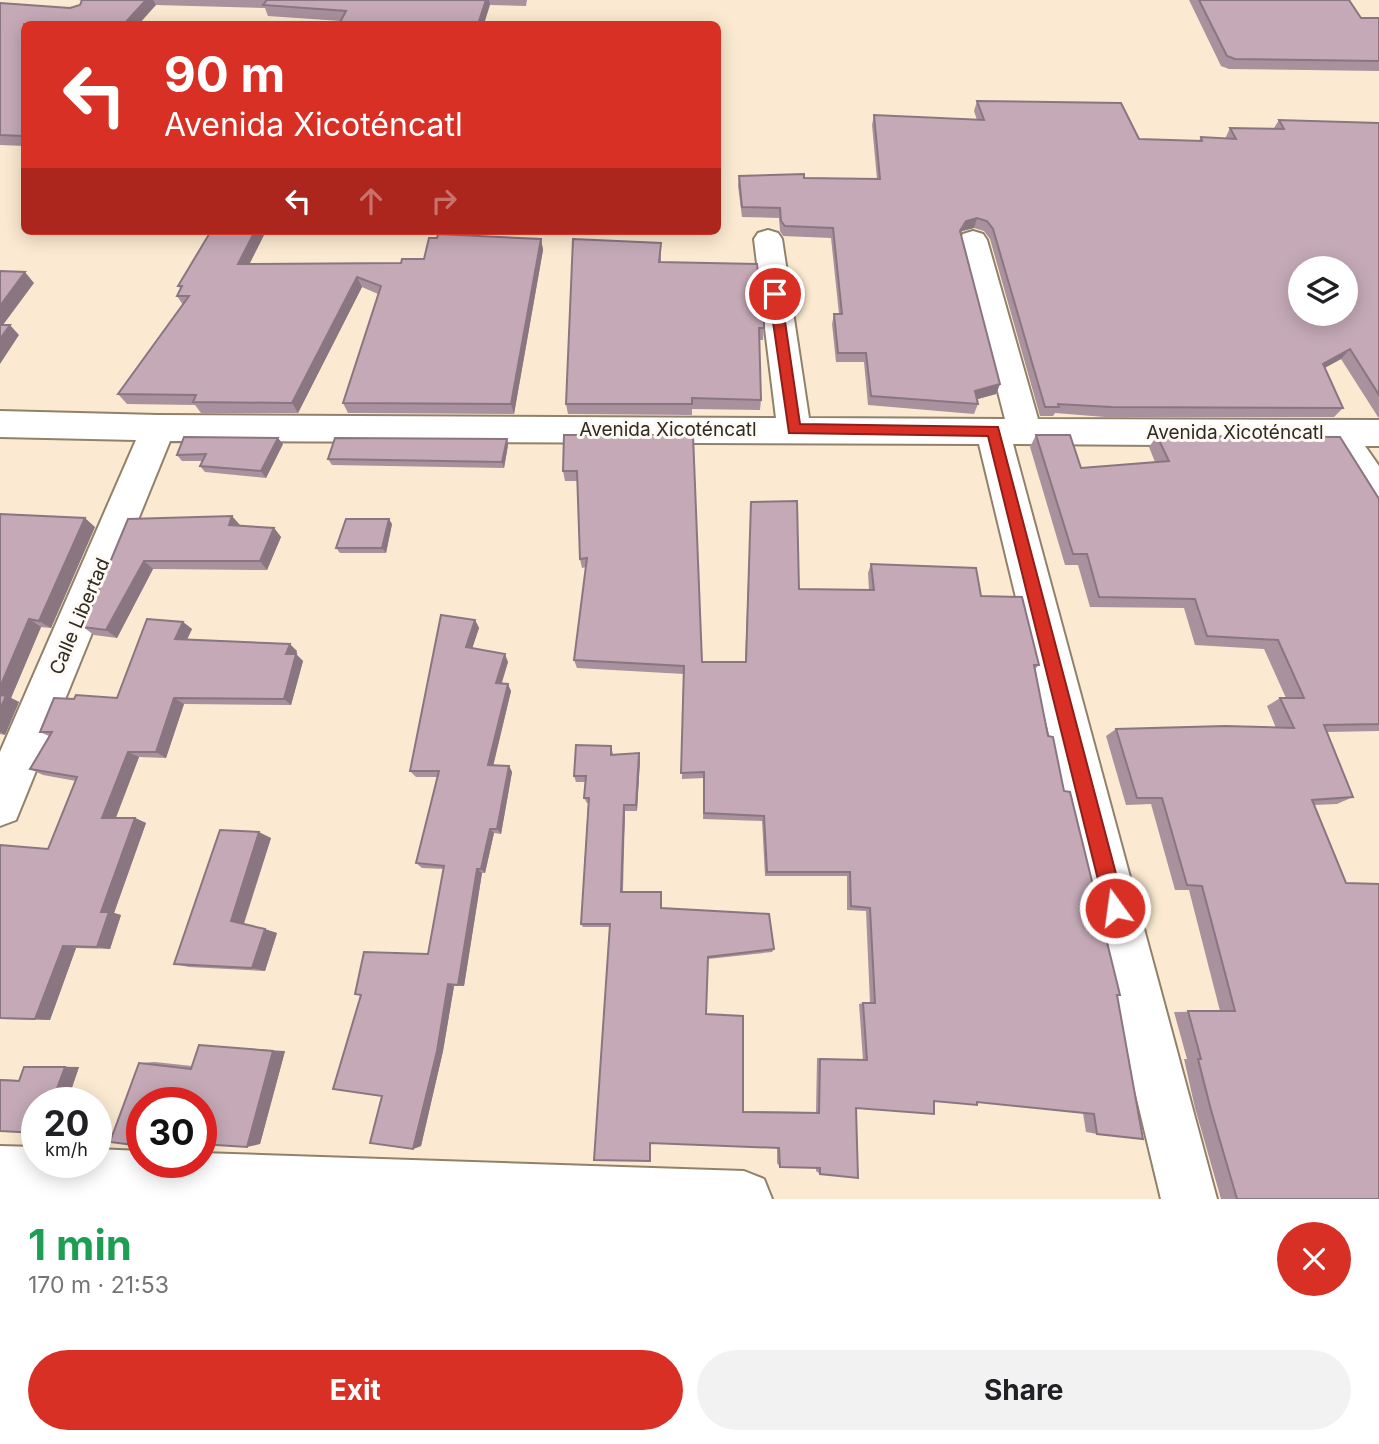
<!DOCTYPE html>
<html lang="en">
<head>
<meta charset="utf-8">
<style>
	body { margin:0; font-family:Inter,sans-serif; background:#f2f2f2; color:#202124; height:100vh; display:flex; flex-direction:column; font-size:26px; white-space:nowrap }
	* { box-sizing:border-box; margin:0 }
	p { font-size:23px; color:#757577 }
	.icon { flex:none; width:38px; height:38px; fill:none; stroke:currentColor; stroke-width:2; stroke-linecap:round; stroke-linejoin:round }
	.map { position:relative; height:1199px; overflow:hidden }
	.side { display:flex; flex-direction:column; background:#fff; flex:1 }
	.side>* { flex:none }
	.hud { position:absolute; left:21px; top:21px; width:700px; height:214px; border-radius:10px; box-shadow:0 4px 18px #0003; background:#d93025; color:#fff; overflow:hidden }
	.fabs { position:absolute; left:1288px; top:256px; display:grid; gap:14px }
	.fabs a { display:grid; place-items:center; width:70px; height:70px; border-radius:50%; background:#fff; box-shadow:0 4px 18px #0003; font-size:35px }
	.speed { position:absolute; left:21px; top:1087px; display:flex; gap:14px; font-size:35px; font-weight:700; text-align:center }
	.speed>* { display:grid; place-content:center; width:91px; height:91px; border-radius:50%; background:#fff; box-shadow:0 4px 18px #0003; line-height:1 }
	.speed small { font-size:18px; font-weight:400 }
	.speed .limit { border:10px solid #d22; background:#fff; color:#111 }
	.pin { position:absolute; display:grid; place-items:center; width:60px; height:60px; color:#fff; margin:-30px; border:4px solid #fff; border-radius:50%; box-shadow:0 2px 7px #0007 }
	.me { position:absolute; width:77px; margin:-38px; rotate:346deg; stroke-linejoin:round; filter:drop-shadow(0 0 5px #0008) }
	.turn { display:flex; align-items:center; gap:24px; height:147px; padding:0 28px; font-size:32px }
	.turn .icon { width:91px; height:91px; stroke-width:2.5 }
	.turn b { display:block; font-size:49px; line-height:60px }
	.lanes { display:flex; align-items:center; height:66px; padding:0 28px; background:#0003; justify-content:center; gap:35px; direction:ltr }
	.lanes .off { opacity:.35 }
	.round { display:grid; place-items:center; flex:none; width:74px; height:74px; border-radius:37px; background:#f2f2f2 }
	.summary { display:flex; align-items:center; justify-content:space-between; height:119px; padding:0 28px }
	h1 { font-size:42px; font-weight:700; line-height:52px; color:#1e9e55 }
	.action { display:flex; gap:14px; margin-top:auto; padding:14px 28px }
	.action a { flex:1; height:80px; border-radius:42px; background:#d93025; color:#fff; font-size:28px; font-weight:700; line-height:80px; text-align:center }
	.action a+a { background:#f2f2f2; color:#202124 }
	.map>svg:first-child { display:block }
</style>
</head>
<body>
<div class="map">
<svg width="1379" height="1199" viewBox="0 0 1379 1199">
	<rect width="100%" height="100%" fill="#fbead1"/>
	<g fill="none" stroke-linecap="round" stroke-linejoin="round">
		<g stroke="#91816a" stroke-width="4">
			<path id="minor" d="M768 230 778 233 782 239 809 418 1005 419 959 240 963 234 973 231 983 234 987 240 1038 419 1379 420V446H1365L1379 466V509L1366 505 1329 446 1013 444 1217 1199H1161L979 444 170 441 16 820 0 826V752L136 440 0 437V411L158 415 776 418 754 239 758 233Z
				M0 1146 37 1147V1162H96V1149L142 1151V1162H201V1153L744 1171 764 1179 772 1199H0Z"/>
		</g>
		<use href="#minor" fill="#fff" fill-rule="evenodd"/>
	</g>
	<path fill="#a9919d" d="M79 0H527L526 6 490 5 341 21 268 16 265 8 156 5 24 24V146L0 145V3L70 8 80 5 82 1Z
		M1189 0H1349L1361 18H1379V71L1229 69 1221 66Z
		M977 101 1139 139 1199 141 1201 137 1225 139 1230 128H1274L1279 120 1379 123V418L1378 417 1341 359 1324 368 1343 408 1334 417H1105L1055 413 1053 416H1040L990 239 984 231 974 228 962 231 961 234 1000 384 996 394 977 399 978 404 974 414 868 405 864 362H836L832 324 834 314H839L831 238 783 236 780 231 779 218 742 217 738 186 739 176 877 179 872 125 874 115 977 120 974 111Z
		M211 231H266L249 264 401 263 541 239 543 250 514 414 348 413 343 403 378 294 362 287 298 413H201L195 405 127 404 118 394 183 305 177 296 181 289 178 286Z
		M661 243V262L764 328 763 340H759L761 400 760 410 692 409V415L568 414 566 404Z
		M564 435 702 662H745L751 502 799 589 869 590 868 573 871 564 981 596 1039 665 1035 669 1048 736 1064 791 1117 995 1097 1134 1086 1132 1083 1113 977 1102 934 1101 856 1108 820 1174 816 1171V1168L780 1167 777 1163V1148L651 1143V1158L610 927H583L581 924 588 803H587L584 798 585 782H576L574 776 611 746 613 754 639 753 640 760 637 811H625L623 892H661L662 908 774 949 772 952 708 959 706 1014 743 1111 816 1112 817 1058 863 1060 859 1004 863 1003H870L866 911 847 910V876H765L762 821 703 819 704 778 682 779 684 674 577 668 574 660 586 567 582 568 580 559 578 481H565L563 471Z
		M1036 435 1081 468 1155 462 1149 447 1157 436 1379 499V731L1327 732 1353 797 1337 804 1314 805 1379 1199H1221L1195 1108 1184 1059H1187L1174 1012 1220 1011 1189 890H1175L1151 804 1126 805 1106 736 1116 729 1276 728 1267 706 1280 698H1286L1264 649 1195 645 1184 608 1090 607 1078 565H1065L1030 447Z
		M507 439 508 445 504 468 332 465 328 459Z
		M283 444 266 478 205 472 200 466 202 461H182L177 455Z
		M0 514 95 527 51 628 41 627 11 698 19 702 5 735 0 734Z
		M128 519 274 528 281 537 267 570 153 569 117 638 94 635 83 627Z
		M392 524 386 553H340L336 548Z
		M475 620 479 628 472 648 508 662 502 683 511 691 493 765 509 766 512 772 501 834 494 833 485 873H482L464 986H454L443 1051 421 1146 413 1149 382 1096 361 995 355 994 428 954 444 869 422 868 416 863 437 777H416L410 771Z
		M183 622 192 629 187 639 297 651 296 654 303 661 291 705 184 704 166 758 139 757 116 818H135L146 823 114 913 121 915 110 949 76 948 50 1020 0 1019 48 849 76 781 43 775 30 769 49 736 40 732 74 699 117 698Z
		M271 838 244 924 277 933 265 971 189 967 174 964Z
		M199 1045 285 1051 260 1144 139 1063 155 1062 192 1066Z
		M40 1066 79 1067 67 1102H37L0 1131V1079L19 1080 24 1067Z"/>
	<path fill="#8a7680" d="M146 0H153L156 5 139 24H124Z
		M486 0H489L490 5 484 24H478Z
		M977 218 974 228 962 231 956 241 960 231 966 221Z
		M255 231H266L244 275 238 264Z
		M541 239 543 250 514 414 511 404Z
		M25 272 34 283 0 329V306Z
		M357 277 362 287 298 413 292 403Z
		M10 325 19 335 0 364V339Z
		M1350 349 1341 359 1314 374 1323 364Z
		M1000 384 996 394 971 401 975 391Z
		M278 438 283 444 266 478 261 471Z
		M507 439 508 445 504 468 502 462Z
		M232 516 240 525H229Z
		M85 518 95 527 51 628 39 621Z
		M389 519 392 524 386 553 382 548Z
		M274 528 281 537 267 570 260 561Z
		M144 561 153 569 117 638 106 630Z
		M29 619 41 627 11 698 19 702 5 735 0 732V687Z
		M475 620 479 628 470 655 466 647Z
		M183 622 192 629 184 646 175 639Z
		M290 644 297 651 296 654 303 661 291 705 284 699 286 654Z
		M505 654 508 662 499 690 496 683Z
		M508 684 511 691 492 771 488 765Z
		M174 698 184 704 166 758 156 752Z
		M128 752 139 757 114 822 102 818Z
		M639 753 640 760 637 811 636 805Z
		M509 766 512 772 501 834 497 829Z
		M624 805 625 811 622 896 621 892Z
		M135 818 146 823 114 913 121 915 110 949 97 947 101 912Z
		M490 829 494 833 485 873 481 869Z
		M259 832 271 838 243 925 231 921Z
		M477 869 482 873 464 986 458 985Z
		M265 929 277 933 265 971 252 968Z
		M63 946 76 948 50 1020 35 1019Z
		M448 984 454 986 443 1051 421 1146 413 1149Z
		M273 1051H285L260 1144 247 1147Z
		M65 1067H79L67 1102H52Z"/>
	<path fill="#c5a9b7" stroke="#8a7680" stroke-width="2" fill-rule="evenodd" d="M82 0H146L124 24H24V136L0 135V3L70 8 80 5Z
		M267 0H486L478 24H339L346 11 263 5Z
		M1199 0H1349L1361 18H1379V61L1235 59 1227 56Z
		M977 101 1121 103 1139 139 1202 141 1201 137 1236 139 1230 128 1284 129 1279 120 1379 123V395L1350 349 1323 364 1343 408 1111 407 1058 404 1059 407H1045L993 229 987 221 977 218 966 221 960 231 1000 384 975 391 978 404 871 396 866 353H838L834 314H842L833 228 785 226 781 221 780 208 742 207 739 176 804 174V178L880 179 874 115 984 120ZM1300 268H1346V313H1300Z
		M211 231H255L238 264 401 263 402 259H424L429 238H437L438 234 541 239 511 404 343 403 381 286 357 277 292 403 193 402 196 395 118 394 189 296H177L182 286H178Z
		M573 239 661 243 659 262 757 264 764 323V328H759L761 400 692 398V404H566Z
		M0 271 25 272 0 306Z
		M0 325H10L0 339Z
		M564 435H693L702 662H746L751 502 797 501 799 589 874 590 871 564 976 568 981 596 1022 597 1039 665H1034L1048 736 1053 737 1064 791 1070 792 1120 995H1117L1143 1139 1097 1134 1094 1114 977 1102V1105L934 1101V1114L856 1108 858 1178 820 1174V1168L780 1167 779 1148 650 1143V1161L594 1160 610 924H581L589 798H584L586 776H574L576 745 611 746V755L639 753 636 805H624L621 892H661V908L769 914 774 949 708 957 706 1014 743 1016V1112L819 1113 820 1059 867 1060 863 1003H875L870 908 851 906 850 872H767L764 816 704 813V772L681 773 684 666 574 660 587 558 580 559 577 471H563Z
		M1036 435H1070L1081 468 1169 461 1157 436 1340 437 1379 499V724L1324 725 1353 797 1312 800 1346 883 1379 884V1199H1237L1211 1110 1198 1059H1201L1188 1011H1235L1202 886 1187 885 1162 798H1137L1116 729 1225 726 1294 728 1280 698H1304L1278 640 1207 636 1195 599 1099 597 1087 554H1073Z
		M184 437 278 438 261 471 200 466 206 454 177 455Z
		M335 438 507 439 502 462 328 459Z
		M0 514 85 518 39 621 29 619 0 687Z
		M232 516 229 525 274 528 260 561H144L106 630 83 627 128 519Z
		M346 519H389L382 548H336Z
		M441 615 475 620 466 647 505 654 496 683 508 684 488 765 509 766 497 829H490L481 869H477L458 985 448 984 437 1051 413 1149 370 1143 382 1096 333 1089 361 995 355 994 364 952 428 954 444 866 416 863 439 771H410Z
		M147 619 183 622 175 639 290 644 286 654H296L284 699 174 698 156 752H128L102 818H135L101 912H109L97 947 63 946 35 1019 0 1018V845L48 849 77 777 30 769 52 732H40L54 698 74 699 76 695 117 698Z
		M0 695 6 696 0 709Z
		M220 830 259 832 231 921 265 929 252 968 174 964Z
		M199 1045 273 1051 247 1147 201 1144V1102H142V1146L110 1142 139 1063 191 1069Z
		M24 1067H65L52 1102H37V1133L0 1131V1080L19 1081Z"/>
	<path fill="#d93025" stroke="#8d1f18" stroke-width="2" d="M775 290 781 294 800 424 998 427 1125 908 1122 914 1115 917 1108 914 1105 908 988 436 789 433 769 294Z"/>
	<g text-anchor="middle" stroke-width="6" stroke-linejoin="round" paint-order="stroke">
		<g font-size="19" fill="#312a21" stroke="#fdf9f4">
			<text x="668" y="436">Avenida Xicoténcatl</text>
			<text x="1235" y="439">Avenida Xicoténcatl</text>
			<text transform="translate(79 616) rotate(-67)" y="7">Calle Libertad</text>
		</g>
	</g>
</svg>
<div class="fabs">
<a><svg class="icon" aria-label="layers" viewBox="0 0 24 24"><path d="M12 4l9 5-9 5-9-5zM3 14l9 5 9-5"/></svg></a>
</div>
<div class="speed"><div>20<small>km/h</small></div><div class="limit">30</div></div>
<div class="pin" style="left:775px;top:294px;background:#d93025"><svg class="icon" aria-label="arrive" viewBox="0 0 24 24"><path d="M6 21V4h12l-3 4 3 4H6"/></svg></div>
<svg class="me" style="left:1115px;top:908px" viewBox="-20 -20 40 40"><circle r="17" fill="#d93025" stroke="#fff" stroke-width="3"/><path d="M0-11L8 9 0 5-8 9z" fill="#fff"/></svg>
<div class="hud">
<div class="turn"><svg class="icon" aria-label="left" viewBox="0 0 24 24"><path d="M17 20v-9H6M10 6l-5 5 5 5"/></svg><div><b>90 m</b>Avenida Xicoténcatl</div></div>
<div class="lanes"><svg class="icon" aria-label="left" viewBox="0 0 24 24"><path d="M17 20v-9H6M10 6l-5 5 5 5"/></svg><svg class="icon off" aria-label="ahead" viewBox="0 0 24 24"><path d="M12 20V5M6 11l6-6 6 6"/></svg><svg class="icon off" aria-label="right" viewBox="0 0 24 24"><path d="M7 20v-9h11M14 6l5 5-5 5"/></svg></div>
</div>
</div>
<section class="side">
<div class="summary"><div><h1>1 min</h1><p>170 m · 21:53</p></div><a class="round" style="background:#d93025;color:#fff"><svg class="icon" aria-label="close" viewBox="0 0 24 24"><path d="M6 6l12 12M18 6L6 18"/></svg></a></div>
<div class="action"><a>Exit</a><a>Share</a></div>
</section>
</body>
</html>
